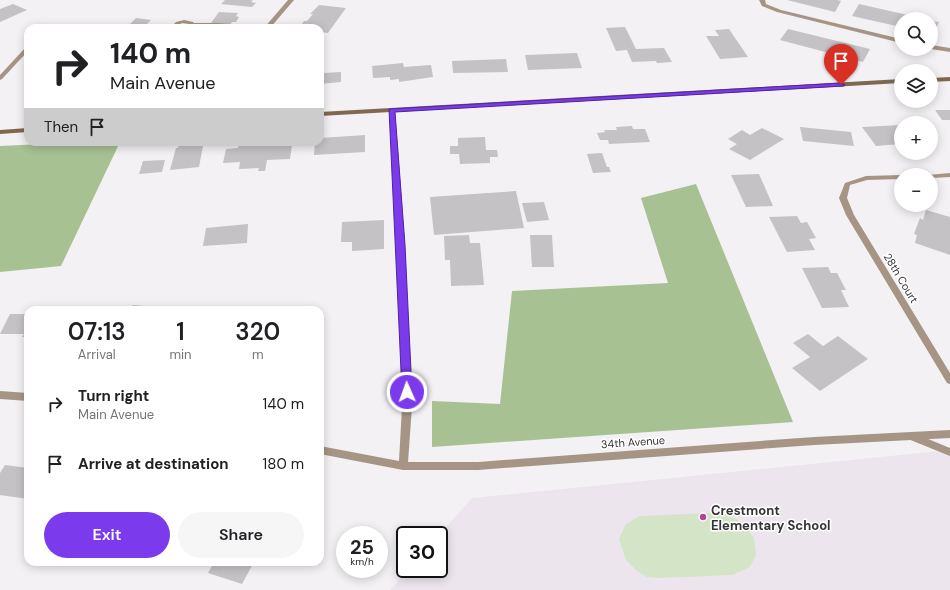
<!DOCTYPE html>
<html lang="en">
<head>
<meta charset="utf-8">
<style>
	body { margin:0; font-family:"DM Sans",sans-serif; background:#f6f6f6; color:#202124; height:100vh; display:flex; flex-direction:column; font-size:15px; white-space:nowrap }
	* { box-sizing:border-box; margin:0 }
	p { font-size:13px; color:#757577 }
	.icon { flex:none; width:22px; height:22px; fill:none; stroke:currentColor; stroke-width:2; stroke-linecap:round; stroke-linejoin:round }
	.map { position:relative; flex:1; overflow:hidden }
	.side { position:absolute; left:24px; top:306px; width:300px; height:260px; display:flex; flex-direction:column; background:#fff; border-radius:12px; box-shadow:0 2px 10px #0003 }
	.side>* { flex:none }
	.banner { position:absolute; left:24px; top:24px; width:300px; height:122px; border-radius:12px; box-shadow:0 2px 10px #0003; background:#fff; color:#202124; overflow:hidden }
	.tools { position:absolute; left:894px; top:12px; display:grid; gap:8px }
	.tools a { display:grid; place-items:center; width:44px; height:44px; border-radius:50%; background:#fff; box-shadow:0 2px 10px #0003; font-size:20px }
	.speed { position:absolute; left:336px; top:526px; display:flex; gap:8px; font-size:20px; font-weight:700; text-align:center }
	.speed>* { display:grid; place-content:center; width:52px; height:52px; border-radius:50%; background:#fff; box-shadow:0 2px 10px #0003; line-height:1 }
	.speed small { font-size:10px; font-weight:400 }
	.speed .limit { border:2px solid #111; border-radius:6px; background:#fff; color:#111 }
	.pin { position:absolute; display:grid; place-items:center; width:34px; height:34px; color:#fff; margin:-41px -17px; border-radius:50% 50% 50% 0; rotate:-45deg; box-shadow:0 0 4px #0007 }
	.pin .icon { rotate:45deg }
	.me { position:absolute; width:44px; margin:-22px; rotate:358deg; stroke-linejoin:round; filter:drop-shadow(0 0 3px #0008) }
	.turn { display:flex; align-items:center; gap:14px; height:84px; padding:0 20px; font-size:18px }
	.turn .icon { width:52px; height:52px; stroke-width:2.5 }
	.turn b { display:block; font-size:28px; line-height:34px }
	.then { display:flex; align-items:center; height:38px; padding:0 20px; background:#0003; gap:8px; font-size:15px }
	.eta { display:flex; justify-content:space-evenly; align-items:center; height:68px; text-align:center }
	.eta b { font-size:24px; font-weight:600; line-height:28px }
	.action { display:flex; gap:8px; margin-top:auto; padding:8px 20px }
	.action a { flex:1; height:46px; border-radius:24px; background:#7c3aed; color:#fff; font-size:16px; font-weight:600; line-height:46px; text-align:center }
	.action a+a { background:#f6f6f6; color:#202124 }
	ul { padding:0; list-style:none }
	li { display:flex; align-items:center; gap:12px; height:60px; padding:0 20px }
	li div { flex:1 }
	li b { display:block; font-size:15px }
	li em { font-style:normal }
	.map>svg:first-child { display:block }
</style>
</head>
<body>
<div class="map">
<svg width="950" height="590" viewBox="0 0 950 590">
	<rect width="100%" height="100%" fill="#f3f1f4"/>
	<path fill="#ece5ee" d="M950 450V590H390L409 569H439V535L472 498Z"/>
	<path fill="#d3e5c6" d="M710 513H723L742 522 754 538 756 555 750 567 732 575 660 578 647 577 637 571 626 560 619 539 626 524 640 516Z"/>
	<path fill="#a7c192" d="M86 142H120L61 266 0 272V146Z
		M696 184 793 422 432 447V401L500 404 512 291 668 283 641 198Z"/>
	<path fill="#c4c2c4" d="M225 0H253L251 2 256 3 252 7 221 4Z
		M787 0H837L841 1 835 12Z
		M13 4 27 10 0 22V9Z
		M859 4 921 18V19H901V27L852 16Z
		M319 5 346 8 328 33 320 32V28H302L304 26 301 25 304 21H307L313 14H310Z
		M219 12 238 13 236 16 239 17 236 22H232L230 25 211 23Z
		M136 18 151 20 143 28H126Z
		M931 21 939 22 933 35 931 34Z
		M625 27 636 49 664 48 672 62 657 63 656 61 632 62 627 50 616 51 606 28Z
		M729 29 748 57 720 59 706 36H719L715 30Z
		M788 29 870 49 863 62 780 40Z
		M577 53 582 68 528 70 525 55Z
		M506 59 508 72 453 73 452 61Z
		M403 63 404 67 431 65 433 77 399 82V79L390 80V77L373 78 372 66Z
		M320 71H324V73L341 72V82L320 84Z
		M935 110H950V120H942Z
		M901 125V144L876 146 862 127Z
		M632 126 633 129H645L650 142 609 144 608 140H600L597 133 605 132 604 130H617L616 127Z
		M800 127 851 132 854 146 803 141Z
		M762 128 784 139 750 160 729 149 737 144 728 139 742 130 750 135Z
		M365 135V152L314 155 315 142H320V138Z
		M485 137 486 150H497L498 157H490V163L460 164 459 154H450V146H458V138Z
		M201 143V146H203L199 167 170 170 176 148H178L179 145Z
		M265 144V146L292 145 290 159 267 160 265 171H258L259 168 239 169 240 162 223 163 226 149 238 148 239 145Z
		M602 153 607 167H609L611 172 593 173 587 154Z
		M165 160 162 172 139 174 143 161Z
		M759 174 773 206 746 207 731 175Z
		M516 191 524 228 434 235 430 197Z
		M544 202 549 220 527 222 522 203Z
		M926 210 950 217V255L915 243 917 235 914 234 920 218 923 220Z
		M797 216 801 223 807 222 816 238 809 239 815 250 787 252 769 217Z
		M384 220V249L352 251V242H341L342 222Z
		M248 224 247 243 203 246 206 228Z
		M469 235 470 243H480L484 285 451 286 450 260H445L444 236Z
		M530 235H552L554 267H532Z
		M828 267 831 273H837L846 290H841L849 307 822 308 802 268Z
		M133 305 155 307 153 310H129Z
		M10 314H28V337H22L24 334H0Z
		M808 334 823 346 838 336 868 359 820 391 792 368 810 357 793 343Z
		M5 465 28 468V499L0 495V473Z
		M214 562H254L242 584 208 573Z"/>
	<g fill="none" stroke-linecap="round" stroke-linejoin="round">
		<path fill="#a69584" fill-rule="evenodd" d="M759 0H765L766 4 781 10 901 39V43L777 12 762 6Z
			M184 20 193 22 194 23H217L257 26 260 28 209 26 176 28 172 26 176 22ZM182 23 189 24 178 25Z
			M931 45 950 48V52L931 49Z
			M28 46V51L2 79 0 80V75L26 47Z
			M911 432 950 448V456L908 439 906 436 908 433Z"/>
		<path fill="#a69584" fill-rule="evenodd" d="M288 0H294L270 28H264Z
			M392 108 395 110 405 245 412 407 408 462H478L814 437 950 430V438L814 445 478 470H403L320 454V446L399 461 402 407 397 245 389 110Z
			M950 173V177L931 178V175H928Z
			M901 175V179L867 180 850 185 847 198 854 215 950 373V384L947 383 846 215 839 198 845 183 866 176Z
			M0 391 28 393V401L0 399Z"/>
		<path fill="#806850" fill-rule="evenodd" d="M950 77V81L931 82V78Z
			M901 79V83L320 116V112Z
			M28 128V132L0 134V130Z"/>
	</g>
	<path fill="#7c3aed" stroke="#51269a" d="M841 83 845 85 844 86 395 112 405 245 412 392 410 395H403L402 392 389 109Z"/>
	<circle fill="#b5439e" stroke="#fff" stroke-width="1.5" cx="703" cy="517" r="4"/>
	<g text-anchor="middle" stroke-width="3" stroke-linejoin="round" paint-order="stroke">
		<g font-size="11" fill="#353435" stroke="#fff">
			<text transform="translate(901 278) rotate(59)" y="4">28th Court</text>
			<text transform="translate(633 442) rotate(-4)" y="4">34th Avenue</text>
		</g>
		<g font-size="13" font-weight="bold" fill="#353435" stroke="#fff" text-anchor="start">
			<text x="711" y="515">Crestmont<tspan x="711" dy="15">Elementary School</tspan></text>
		</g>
	</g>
</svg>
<div class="tools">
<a><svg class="icon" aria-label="search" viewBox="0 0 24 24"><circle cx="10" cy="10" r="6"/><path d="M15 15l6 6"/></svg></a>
<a><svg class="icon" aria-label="layers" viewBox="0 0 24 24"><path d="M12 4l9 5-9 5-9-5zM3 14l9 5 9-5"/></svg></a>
<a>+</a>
<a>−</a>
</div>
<div class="speed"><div>25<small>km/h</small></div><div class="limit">30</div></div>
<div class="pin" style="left:841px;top:85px;background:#d93025"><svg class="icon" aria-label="arrive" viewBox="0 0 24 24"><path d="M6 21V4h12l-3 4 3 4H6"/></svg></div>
<svg class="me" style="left:407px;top:392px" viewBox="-20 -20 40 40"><circle r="17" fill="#7c3aed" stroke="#fff" stroke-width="3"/><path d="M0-11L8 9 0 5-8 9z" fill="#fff"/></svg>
<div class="banner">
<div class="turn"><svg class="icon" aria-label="right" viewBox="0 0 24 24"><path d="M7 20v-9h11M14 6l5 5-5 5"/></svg><div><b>140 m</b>Main Avenue</div></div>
<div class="then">Then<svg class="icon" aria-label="arrive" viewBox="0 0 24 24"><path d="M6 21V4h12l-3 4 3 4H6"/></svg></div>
</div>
<section class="side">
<div class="eta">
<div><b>07:13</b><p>Arrival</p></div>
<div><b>1</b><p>min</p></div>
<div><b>320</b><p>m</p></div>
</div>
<ul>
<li><svg class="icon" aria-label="right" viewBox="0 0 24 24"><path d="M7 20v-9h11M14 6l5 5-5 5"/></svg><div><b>Turn right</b><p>Main Avenue</p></div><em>140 m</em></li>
<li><svg class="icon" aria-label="arrive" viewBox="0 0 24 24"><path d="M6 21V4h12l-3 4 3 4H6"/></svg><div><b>Arrive at destination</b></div><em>180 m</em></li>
</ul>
<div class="action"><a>Exit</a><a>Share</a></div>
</section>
</div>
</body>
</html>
